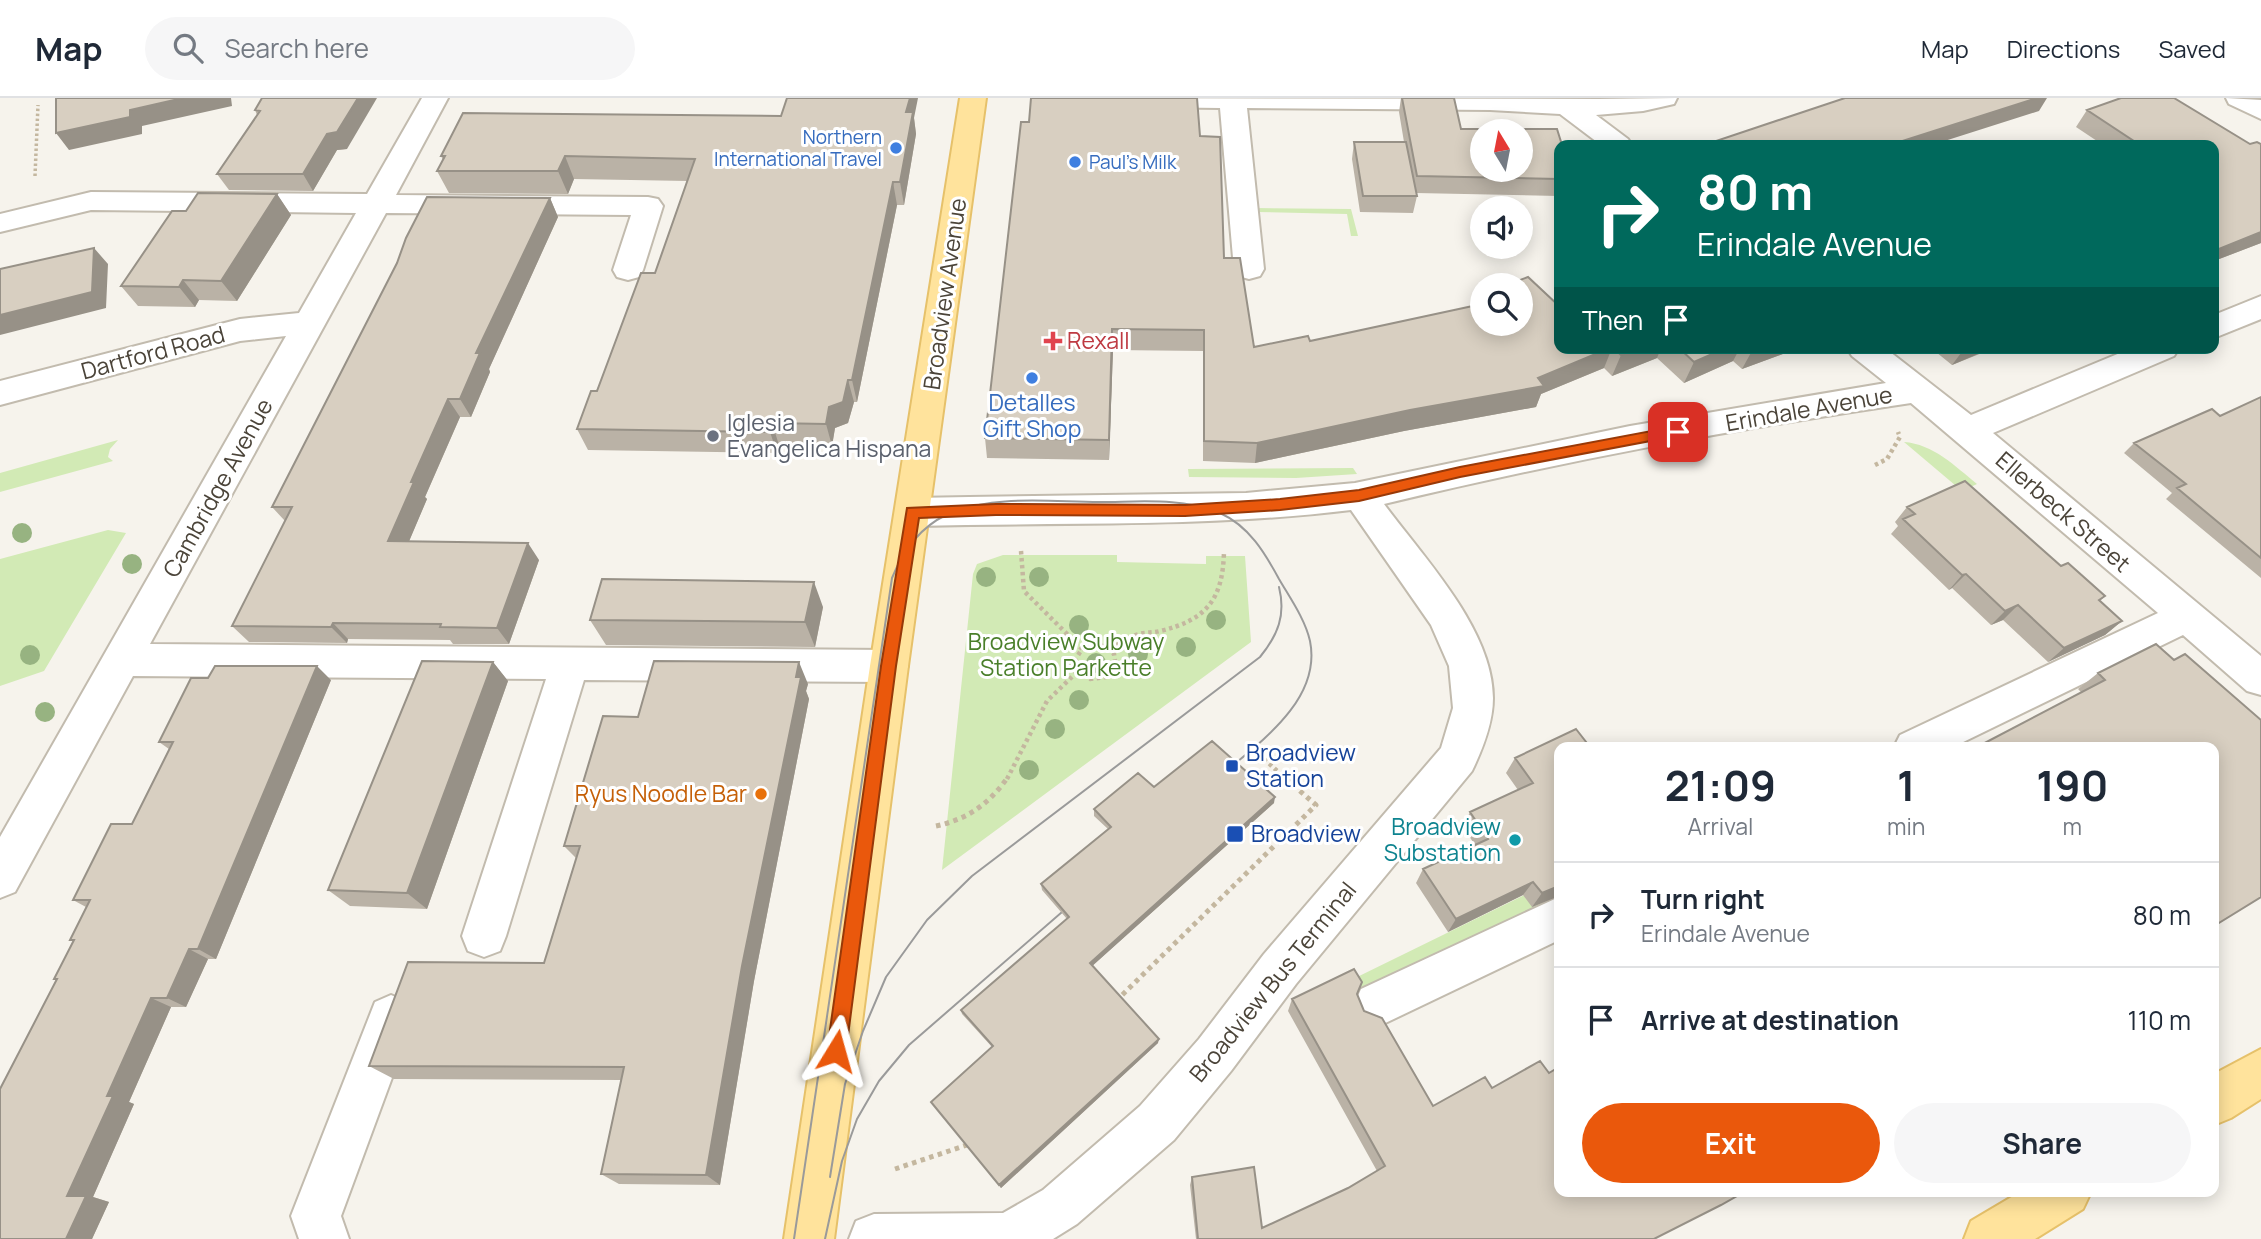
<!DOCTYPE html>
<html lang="en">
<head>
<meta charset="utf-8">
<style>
	body { margin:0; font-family:Manrope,sans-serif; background:#f6f6f7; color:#1f2937; height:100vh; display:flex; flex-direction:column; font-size:26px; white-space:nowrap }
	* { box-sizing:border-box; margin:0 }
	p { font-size:23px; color:#747a83 }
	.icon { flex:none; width:38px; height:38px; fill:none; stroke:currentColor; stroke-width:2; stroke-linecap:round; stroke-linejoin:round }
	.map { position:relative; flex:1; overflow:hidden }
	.side { position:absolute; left:1554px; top:644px; width:665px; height:455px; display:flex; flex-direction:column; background:#fff; border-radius:14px; box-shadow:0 4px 18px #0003 }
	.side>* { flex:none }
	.banner { position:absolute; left:1554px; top:42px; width:665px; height:214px; border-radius:14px; box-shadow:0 4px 18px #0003; background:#00695c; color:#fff; overflow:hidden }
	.needle { width:46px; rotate:350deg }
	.controls { position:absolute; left:1470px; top:21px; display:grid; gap:14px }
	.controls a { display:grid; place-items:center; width:63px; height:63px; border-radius:50%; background:#fff; box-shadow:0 4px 18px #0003; font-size:35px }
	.pin { position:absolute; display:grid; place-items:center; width:60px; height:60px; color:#fff; margin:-30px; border-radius:14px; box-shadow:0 4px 10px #0006 }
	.me { position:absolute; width:77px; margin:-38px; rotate:8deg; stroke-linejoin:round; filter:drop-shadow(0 0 5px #0008) }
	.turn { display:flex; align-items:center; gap:24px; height:147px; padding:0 28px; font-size:32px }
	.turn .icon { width:91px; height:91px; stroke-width:2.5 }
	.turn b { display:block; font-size:49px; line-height:60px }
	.then { display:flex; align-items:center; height:66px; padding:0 28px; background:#0003; gap:14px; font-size:26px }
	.eta { display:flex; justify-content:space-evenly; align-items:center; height:119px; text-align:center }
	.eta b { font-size:42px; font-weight:700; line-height:49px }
	.action { display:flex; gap:14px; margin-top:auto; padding:14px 28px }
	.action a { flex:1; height:80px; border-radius:42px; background:#ea580c; color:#fff; font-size:28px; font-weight:700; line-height:80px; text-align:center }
	.action a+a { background:#f6f6f7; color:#1f2937 }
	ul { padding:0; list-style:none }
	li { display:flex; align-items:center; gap:21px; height:105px; padding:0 28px; border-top:2px solid #e0e1e3 }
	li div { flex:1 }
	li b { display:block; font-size:26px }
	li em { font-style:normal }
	header { display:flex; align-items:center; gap:42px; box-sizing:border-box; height:98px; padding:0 35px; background:#fff; border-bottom:2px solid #e0e1e3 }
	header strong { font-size:33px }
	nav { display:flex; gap:38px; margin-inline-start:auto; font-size:24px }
	.search { width:490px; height:63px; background:#f6f6f7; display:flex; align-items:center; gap:18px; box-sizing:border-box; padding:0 24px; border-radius:38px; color:#747a83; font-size:26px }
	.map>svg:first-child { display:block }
</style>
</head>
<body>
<header>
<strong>Map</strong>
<div class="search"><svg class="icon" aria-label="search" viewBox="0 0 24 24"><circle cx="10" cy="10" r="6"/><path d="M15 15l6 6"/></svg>Search here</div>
<nav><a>Map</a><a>Directions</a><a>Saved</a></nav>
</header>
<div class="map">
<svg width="2261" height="1141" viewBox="0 0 2261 1141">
	<rect width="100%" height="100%" fill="#f6f3ec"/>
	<path fill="#d2eab5" d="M1256 110 1351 111 1358 138H1351L1347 116 1256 114Z
		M118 342 110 351 108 359 113 363 0 394V375Z
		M1904 344C1933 346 1955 368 1977 386L1962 393Z
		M1353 370 1357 376 1296 380 1189 379 1188 371Z
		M108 432 126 435 44 573 0 588V461Z
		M1003 457H1117V464L1206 466V458H1245L1251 544 942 772 973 476 977 466Z
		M1559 780V802L1360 903 1349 883Z"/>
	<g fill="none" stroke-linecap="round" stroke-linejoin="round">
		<g stroke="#c2bbae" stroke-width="4">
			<path id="minor" d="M422 0H448L396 97 648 99 658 101 663 108 643 172 639 179 628 182 617 179 613 172 631 117 386 115 150 546 889 552 903 557 908 568 903 579 889 584 584 582 506 838 500 853 484 859 468 853 462 838 546 581 133 578 15 794 0 800V739L286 238 240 243 0 307V283L240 221 299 215 356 115 91 112 0 134V116L91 94 367 96Z
				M1048 0 1599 1 1677 0 1674 6 1643 13 1596 17 1628 41 1632 47H1601L1560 16 1490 12 1247 10 1264 171 1260 178 1249 181 1238 178 1234 171 1220 10 1061 8 1051 6Z
				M2226 0 2261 2V21L2229 6Z
				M2261 198V221L2214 240V217Z
				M1847 250H1885L1971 317 2132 250H2179L2174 258 1993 335 2261 558V597L2247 593 2183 537 1953 649H1894L1900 637 2158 515 1911 305C1734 331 1558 364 1384 406 1423 459 1493 531 1493 600 1493 625 1483 650 1472 673L1296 886 1231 973 1174 1042 1077 1126 1053 1141H849L856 1123 874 1116 1003 1115 1043 1092 1140 1008 1199 941 1264 856 1441 650 1453 610 1449 568 1431 527 1351 412C1205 430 1059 424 913 428L901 424 895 414 901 404 913 400 969 399 1246 395 1355 385 1630 328 1886 285 1852 258Z
				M1559 799V842L1377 929 1361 923 1354 907 1361 891Z
				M391 897 407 904 414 920 341 1118 349 1141H299L291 1118 375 904Z"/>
		</g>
		<g stroke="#e6c16a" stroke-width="4">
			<path id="major" d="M960 0H986L908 568 834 1141H784L870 568Z
				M2261 951V1001L2231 1020 2214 1027V976Z
				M2020 1094H2091L2083 1111 2035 1141H1964L1971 1123Z"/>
		</g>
		<path stroke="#c4b79f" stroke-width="3.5" stroke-dasharray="2.5 2.5" stroke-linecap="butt" d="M35 78 38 7"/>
		<path stroke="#c4b79f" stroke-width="4.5" stroke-dasharray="3.5 3.5" stroke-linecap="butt" d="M1875 367 1887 361 1900 339 1898 334
			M1021 453 1024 493 1082 551
			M1101 547 1114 556 1116 569 1106 579 1090 581 1078 573 1075 562 1082 551Z
			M1110 551C1119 546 1129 539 1139 536 1146 534 1153 535 1160 533 1207 522 1223 501 1224 453
			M1264 661 1286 681
			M1007 681 1047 603 1078 573"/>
		<path stroke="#c4b79f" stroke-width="5" stroke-dasharray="4.5 4.5" stroke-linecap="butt" d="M936 728C968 721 989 706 1008 679
			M1116 903 1316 707 1284 679
			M895 1071 970 1046"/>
		<use href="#minor" fill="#fff" fill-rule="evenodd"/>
		<use href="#major" fill="#ffe39c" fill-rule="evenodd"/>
		<path stroke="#9a9a9a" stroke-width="2" d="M830 1079 845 986 863 933 886 879 927 822 972 778 1260 559C1278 537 1286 517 1279 489
			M794 1141 892 480C903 453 919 430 946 417 993 396 1050 404 1099 404 1139 404 1182 399 1220 415 1249 428 1265 455 1279 481 1290 500 1305 521 1310 543 1322 602 1259 645 1220 678
			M825 1141 842 1063 857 1021 879 983 909 947 1077 801"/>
	</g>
	<g fill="#97b381">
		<circle cx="22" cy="435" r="10"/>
		<circle cx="132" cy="466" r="10"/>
		<circle cx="986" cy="479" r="10"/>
		<circle cx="1039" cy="479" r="10"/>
		<circle cx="1216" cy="522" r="10"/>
		<circle cx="1079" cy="527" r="10"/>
		<circle cx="1186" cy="549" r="10"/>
		<circle cx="1138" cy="556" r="10"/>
		<circle cx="30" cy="557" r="10"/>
		<circle cx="1096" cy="565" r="10"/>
		<circle cx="1079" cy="602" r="10"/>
		<circle cx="45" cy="614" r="10"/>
		<circle cx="1055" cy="631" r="10"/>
		<circle cx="1029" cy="672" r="10"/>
	</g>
	<path fill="#bab2a6" d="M262 0 347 51 337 52 313 93 229 92 217 76 257 17 255 12Z
		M1401 0H1454L1461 31 1559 47V98L1416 95 1417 98 1413 115 1360 114 1352 61 1354 44H1404L1399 14Z
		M2121 0H2174L2250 46 2257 44 2261 46V145L2214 163V47H2103L2076 29 2087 12Z
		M914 20 916 36 904 107H897L857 304H854L848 325 835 330 832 348 779 347 777 355 588 352 577 331 655 175 688 83 574 81 568 96 449 95 437 73 443 62 441 58Z
		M1200 38 1224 160 1254 249 1310 243 1559 250H1795L1794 252 1742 271 1733 263 1684 285 1657 260 1612 278 1604 270 1541 296 1536 309 1404 333 1255 365 1203 363V253L1113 252 1109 362 987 360 985 340Z
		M277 96 291 117 237 203 199 202 195 209 138 208 121 188 186 113Z
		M550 100 558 119 489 271 490 274 471 319H460L425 399 427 401 409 443 539 462 509 546H453L450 542 348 541 347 545 249 544 232 528 285 423 272 409Z
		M1931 250H1998L1994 252 1992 251 1952 267Z
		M2261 299V480L2166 401 2172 395 2124 355 2134 345 2220 318Z
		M1907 409 2061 468 2105 498 2100 503 2122 523 2105 537 2048 564 2003 522 1991 527 1952 490 1949 492 1891 436 1898 428 1895 424Z
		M823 509 815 549 606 547 590 522Z
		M2156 546 2214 828 2081 594 2078 591 2098 575Z
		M493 564 508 583 427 811 350 808 328 792Z
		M331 582 216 861H208L186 909H171L129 1004 134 1006 93 1099 109 1104 92 1141 56 882 54 881 73 843 70 842 86 809 73 802 132 726 169 651 159 644Z
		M808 586 806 593 809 601 754 883 720 1087 619 1086 601 1076 622 982 394 981 369 968 544 865 576 760 564 748 638 619Z
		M1559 649V798L1532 809 1523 797 1448 834 1416 785 1423 771 1475 747 1463 729 1470 714 1518 692 1506 675 1515 660Z
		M1154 689 1274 705 1092 868 1158 945 1001 1090 931 1004 992 949 962 916 961 912 1067 821 1042 792 1041 786 1108 731 1094 718V711Z
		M1357 896 1364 913 1433 1008 1492 990 1654 1141H1196L1190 1087 1192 1079 1262 1130 1348 1090 1377 1073 1288 913 1292 901Z"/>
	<path fill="#979187" d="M183 0H231L232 8 142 28V36L69 52 56 35 130 12Z
		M358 0H377L347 51 337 52 313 93 303 76 327 36Z
		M910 0H918L914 20 916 36 904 107 900 84 906 14Z
		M2037 0H2047L2039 13 1932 47H1890Z
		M565 58 574 81 568 96 558 73Z
		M893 84 897 107 857 304 852 282Z
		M277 96 291 117 237 203 221 183Z
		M550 100 558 119 489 271 490 274 471 319 460 301 476 255Z
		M2261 134V145L2214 163V153Z
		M94 150 108 166 106 210 0 237V217Z
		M183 182 199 202 195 209 179 189Z
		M1112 231 1113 252 1109 362V342Z
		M1610 250H1612L1604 270 1541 296 1536 309 1404 333 1255 365 1257 345 1538 280Z
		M1638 250H1661L1657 260 1612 278 1621 257Z
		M1726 250H1740L1733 263 1684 285 1694 264Z
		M1795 250 1794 252 1742 271 1753 251Z
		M1967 250H1992L1952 267 1964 251Z
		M848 282 854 304 848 325 835 330 832 348 826 326 829 309Z
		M448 301 460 319 425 399 427 401 402 460 388 443 411 384Z
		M772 325 779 347 777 355 770 334Z
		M528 445 539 462 509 546 497 530Z
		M1966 476 1952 490 1949 492 1962 477Z
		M814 484 823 509 815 549 805 524Z
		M2018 507 2003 522 1991 527 2005 513Z
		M2122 523 2105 537 2048 564 2064 550Z
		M333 525 348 541 347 545 331 529Z
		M493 564 508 583 427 811 407 795Z
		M799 564 808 586 806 593 809 601 754 883 720 1087 706 1077 742 868Z
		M317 568 331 582 216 861 198 851Z
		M1275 699 1274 705 1090 870V865Z
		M1533 784 1523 797 1448 834 1456 821Z
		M1559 788V798L1532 809 1542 795Z
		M189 851 208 861 186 909 167 900Z
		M151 900 171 909 129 1004 134 1006 93 1099 109 1104 92 1141H66L67 1098 107 998Z
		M1159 941 1158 945 1001 1090 999 1087Z"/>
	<path fill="#d8cfc1" stroke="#979187" stroke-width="2" fill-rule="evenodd" d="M56 0H183L130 12V19L56 35Z
		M262 0H358L337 34 327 36 303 76H217L260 13 255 12Z
		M787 0H910L906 14H913L900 84H893L852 282H848L843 304 829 309 826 326 772 325 770 334 577 331 591 293H597L641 175H655L695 61 565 58 558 73H437L445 58H441L463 15 781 18Z
		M1031 0H1197L1200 38 1220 39 1224 160H1240L1254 249 1308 238 1310 243 1482 206V226H1521V187H1507L1528 179 1559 208V250H1610L1538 280 1544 288 1410 312 1257 345 1204 343V232L1112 231 1109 342 985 340 1021 24H1029Z
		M1402 0H1454L1461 31H1557L1562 47H1559V81L1417 78ZM1482 33H1521V72H1482Z
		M1845 0H2037L1890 47H1713L1710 45Z
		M2121 0H2174L2250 46 2257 44 2261 46V134L2214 153V47H2140L2087 12Z
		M1354 44H1406L1417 98H1363Z
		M198 95 277 96 221 183 183 182 179 189 121 188 172 113H186Z
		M427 99 550 100 476 255H480L460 301H448L411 384H414L388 443 528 445 497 530 440 529 441 526 333 525 331 529 232 528 292 409H272L397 165 406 140Z
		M94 150 92 194 0 217V171Z
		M1614 250H1638L1621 257Z
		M1679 250H1726L1694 264Z
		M2261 299V460L2177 390 2186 386 2134 345 2212 311 2220 318Z
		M1965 383 2061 468 2068 465 2105 498 2099 502 2122 523 2064 550 2018 507 2005 513 1966 476 1962 477 1903 421 1915 416 1907 409Z
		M602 481 814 484 805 524 590 522Z
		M2156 546 2174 562 2185 556 2261 622V799L2214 828V649H1977L2105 582 2098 575Z
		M422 563 493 564 407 795 328 792Z
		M654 563 799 564 796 579H801L742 868 706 1077 601 1076 624 969 369 968 408 864 544 865 580 748H564L603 618 638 619Z
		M215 568H317L198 851H189L167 900H151L107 998H113L67 1098H86L66 1141H0V991L57 881H54L74 842H70L90 802H73L111 726H132L173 644H159L191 580H208Z
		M1576 631 1590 649H1559V788L1542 795 1533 784 1456 821 1423 771 1488 741 1470 714 1533 685 1515 660Z
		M1212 643 1275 699 1090 865 1159 941 999 1087 931 1004 993 948 961 912 1069 819 1041 786 1111 729 1094 711 1138 675 1154 689Z
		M1354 871 1362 884 1357 896 1364 913 1382 920 1433 1008 1485 979 1492 990 1540 963 1549 975 1559 969V1094H1744L1721 1107 1654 1141H1198L1192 1079 1254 1069 1262 1130 1348 1090 1385 1068 1292 901Z"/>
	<path fill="#ea580c" stroke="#983908" stroke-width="2" d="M1678 328 1685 334 1682 337 1460 379 1359 403 1280 412 1185 418 996 417 919 420 896 568 846 953 843 960 836 962 830 960 827 953 881 568 907 410 996 406 1185 407 1280 401 1359 392 1460 369Z"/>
	<g fill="#3f7fe0" stroke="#fff" stroke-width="2.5">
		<circle cx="896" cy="50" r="7"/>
		<circle cx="1075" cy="64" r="7"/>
		<circle cx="1032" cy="280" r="7"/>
	</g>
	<path fill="#e0444e" stroke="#fff" stroke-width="2.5" d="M1049.5 232.5h7v7h7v7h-7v7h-7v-7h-7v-7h7z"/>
	<circle fill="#6b7280" stroke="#fff" stroke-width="2.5" cx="713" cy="338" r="7"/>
	<g fill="#1a4fb4" stroke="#fff" stroke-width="2.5">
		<rect x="1225" y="661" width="14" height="14" rx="3.5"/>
		<rect x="1226" y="727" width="18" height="18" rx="3.5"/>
	</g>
	<circle fill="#e8710a" stroke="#fff" stroke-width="2.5" cx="761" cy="696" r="7"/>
	<circle fill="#0f9aa8" stroke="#fff" stroke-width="2.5" cx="1515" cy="742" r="7"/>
	<g text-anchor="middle" stroke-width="6" stroke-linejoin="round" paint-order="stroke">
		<g font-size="19" fill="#366cbe" stroke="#fff" text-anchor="end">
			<text x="882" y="46">Northern<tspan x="882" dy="22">International Travel</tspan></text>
			<text x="1089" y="71" text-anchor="start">Paul's Milk</text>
		</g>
		<g font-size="23" fill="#4b4439" stroke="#fff">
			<text transform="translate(945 196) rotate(-82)" y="8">Broadview Avenue</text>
			<text transform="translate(153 255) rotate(-15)" y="8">Dartford Road</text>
			<text transform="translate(1809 311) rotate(-10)" y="8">Erindale Avenue</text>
			<text transform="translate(218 390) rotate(-61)" y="8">Cambridge Avenue</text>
			<text transform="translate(2063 414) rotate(41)" y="8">Ellerbeck Street</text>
			<text transform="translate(1273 884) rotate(-51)" y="8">Broadview Bus Terminal</text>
		</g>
		<g font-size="23" fill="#be3a42" stroke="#fff" text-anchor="start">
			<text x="1067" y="251">Rexall</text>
		</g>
		<g font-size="23" fill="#366cbe" stroke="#fff">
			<text x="1032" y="313">Detalles<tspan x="1032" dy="26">Gift Shop</tspan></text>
		</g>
		<g font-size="23" fill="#5b616d" stroke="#fff" text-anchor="start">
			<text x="727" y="333">Iglesia<tspan x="727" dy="26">Evangelica Hispana</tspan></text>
		</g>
		<g font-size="23" fill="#4a7f2a" stroke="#fff">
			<text x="1066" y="552">Broadview Subway<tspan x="1066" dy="26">Station Parkette</tspan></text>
		</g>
		<g font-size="23" fill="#164399" stroke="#fff" text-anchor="start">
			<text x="1246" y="663">Broadview<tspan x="1246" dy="26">Station</tspan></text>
			<text x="1251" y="744">Broadview</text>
		</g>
		<g font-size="23" fill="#c56008" stroke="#fff" text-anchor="end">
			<text x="747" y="704">Ryus Noodle Bar</text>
		</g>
		<g font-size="23" fill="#0d838f" stroke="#fff" text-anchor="end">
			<text x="1501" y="737">Broadview<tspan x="1501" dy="26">Substation</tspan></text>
		</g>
	</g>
</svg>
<div class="controls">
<a><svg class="needle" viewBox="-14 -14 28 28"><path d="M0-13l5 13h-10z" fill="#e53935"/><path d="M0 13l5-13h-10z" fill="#747a83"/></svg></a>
<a><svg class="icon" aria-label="sound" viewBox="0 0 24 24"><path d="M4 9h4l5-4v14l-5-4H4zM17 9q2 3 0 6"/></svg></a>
<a><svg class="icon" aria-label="search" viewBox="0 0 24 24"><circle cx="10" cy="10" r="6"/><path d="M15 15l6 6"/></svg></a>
</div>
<div class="pin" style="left:1678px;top:334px;background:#d93025"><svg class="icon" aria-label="arrive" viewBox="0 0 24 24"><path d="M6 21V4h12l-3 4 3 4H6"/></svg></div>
<svg class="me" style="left:836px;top:953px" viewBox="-20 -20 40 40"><path d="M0-17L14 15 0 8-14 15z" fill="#ea580c" stroke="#fff" stroke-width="4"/></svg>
<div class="banner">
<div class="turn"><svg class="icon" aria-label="right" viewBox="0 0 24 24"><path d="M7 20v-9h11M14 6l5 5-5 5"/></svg><div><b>80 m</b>Erindale Avenue</div></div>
<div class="then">Then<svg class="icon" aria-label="arrive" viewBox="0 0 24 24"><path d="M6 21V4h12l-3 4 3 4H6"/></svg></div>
</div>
<section class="side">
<div class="eta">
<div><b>21:09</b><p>Arrival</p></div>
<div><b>1</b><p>min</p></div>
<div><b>190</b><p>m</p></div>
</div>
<ul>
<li><svg class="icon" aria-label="right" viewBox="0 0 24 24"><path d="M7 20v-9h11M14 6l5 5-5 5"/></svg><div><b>Turn right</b><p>Erindale Avenue</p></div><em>80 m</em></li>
<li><svg class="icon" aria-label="arrive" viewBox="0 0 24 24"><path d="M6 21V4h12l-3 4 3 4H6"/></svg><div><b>Arrive at destination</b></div><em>110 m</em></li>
</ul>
<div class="action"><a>Exit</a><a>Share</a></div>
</section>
</div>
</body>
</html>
